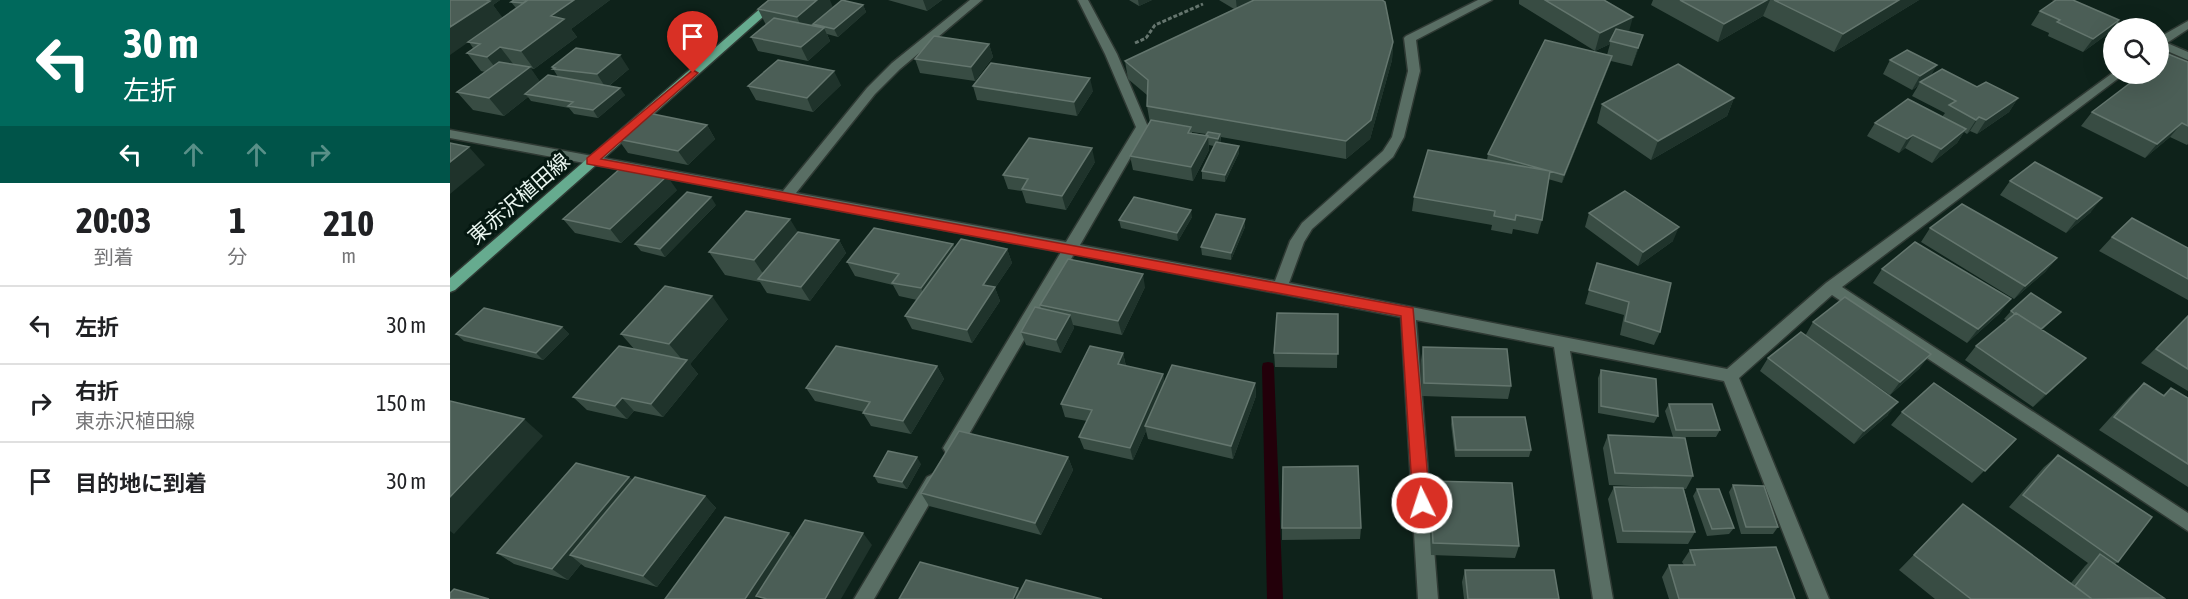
<!DOCTYPE html>
<html lang="ja">
<head>
<meta charset="utf-8">
<style>
	body { margin:0; font-family:"Asap Condensed","Noto Sans JP",sans-serif; background:#f2f2f2; color:#202124; height:100vh; display:flex; flex-direction:column; font-size:22px; white-space:nowrap }
	* { box-sizing:border-box; margin:0 }
	p { font-size:20px; color:#757577 }
	.icon { flex:none; width:33px; height:33px; fill:none; stroke:currentColor; stroke-width:2; stroke-linecap:round; stroke-linejoin:round }
	.map { position:relative; flex:1; overflow:hidden }
	.panel { display:flex; flex-direction:column; background:#fff; width:450px }
	.panel>* { flex:none }
	.guide { background:#00695c; color:#fff; overflow:hidden }
	.buttons { position:absolute; left:1653px; top:18px; display:grid; gap:12px }
	.buttons a { display:grid; place-items:center; width:66px; height:66px; border-radius:50%; background:#fff; box-shadow:0 6px 24px #0002; font-size:30px }
	.pin { position:absolute; display:grid; place-items:center; width:51px; height:51px; color:#fff; margin:-62px -26px; border-radius:50% 50% 50% 0; rotate:-45deg; box-shadow:0 0 6px #0007 }
	.pin .icon { rotate:45deg }
	.me { position:absolute; width:66px; margin:-33px; rotate:356deg; stroke-linejoin:round; filter:drop-shadow(0 0 4px #0008) }
	.turn { display:flex; align-items:center; gap:21px; height:126px; padding:0 24px; font-size:27px }
	.turn .icon { width:78px; height:78px; stroke-width:2.5 }
	.turn b { display:block; font-size:42px; line-height:51px }
	.lanes { display:flex; align-items:center; height:57px; padding:0 24px; background:#0003; justify-content:center; gap:30px; direction:ltr }
	.lanes .off { opacity:.35 }
	.eta { display:flex; justify-content:space-evenly; align-items:center; height:102px; text-align:center }
	.eta b { font-size:36px; font-weight:700; line-height:42px }
	ul { padding:0; list-style:none }
	li { display:flex; align-items:center; gap:18px; height:78px; padding:0 24px; border-top:2px solid #e0e0e0 }
	li div { flex:1 }
	li b { display:block; font-size:22px }
	li em { font-style:normal }
	main { display:flex; flex:1; min-height:0 }
	.map>svg:first-child { display:block }
</style>
</head>
<body>
<main>
<section class="panel">
<div class="guide">
<div class="turn"><svg class="icon" aria-label="left" viewBox="0 0 24 24"><path d="M17 20v-9H6M10 6l-5 5 5 5"/></svg><div><b>30 m</b>左折</div></div>
<div class="lanes"><svg class="icon" aria-label="left" viewBox="0 0 24 24"><path d="M17 20v-9H6M10 6l-5 5 5 5"/></svg><svg class="icon off" aria-label="ahead" viewBox="0 0 24 24"><path d="M12 20V5M6 11l6-6 6 6"/></svg><svg class="icon off" aria-label="ahead" viewBox="0 0 24 24"><path d="M12 20V5M6 11l6-6 6 6"/></svg><svg class="icon off" aria-label="right" viewBox="0 0 24 24"><path d="M7 20v-9h11M14 6l5 5-5 5"/></svg></div>
</div>
<div class="eta">
<div><b>20:03</b><p>到着</p></div>
<div><b>1</b><p>分</p></div>
<div><b>210</b><p>m</p></div>
</div>
<ul>
<li><svg class="icon" aria-label="left" viewBox="0 0 24 24"><path d="M17 20v-9H6M10 6l-5 5 5 5"/></svg><div><b>左折</b></div><em>30 m</em></li>
<li><svg class="icon" aria-label="right" viewBox="0 0 24 24"><path d="M7 20v-9h11M14 6l5 5-5 5"/></svg><div><b>右折</b><p>東赤沢植田線</p></div><em>150 m</em></li>
<li><svg class="icon" aria-label="arrive" viewBox="0 0 24 24"><path d="M6 21V4h12l-3 4 3 4H6"/></svg><div><b>目的地に到着</b></div><em>30 m</em></li>
</ul>
</section>
<div class="map">
<svg width="1738" height="599" viewBox="0 0 1738 599">
	<rect width="100%" height="100%" fill="#0e221a"/>
	<g fill="none" stroke-linecap="round" stroke-linejoin="round">
		<path fill="#23000a" fill-rule="evenodd" d="M1708 54 1738 67V73L1708 61Z
			M818 362 823 363 824 367 833 599H817L812 367 813 363Z"/>
		<g stroke="#2f3a34" stroke-width="3">
			<path id="minor" d="M520 0H532L450 69 425 94 346 193 616 242 686 127 655 54 628 0H638L667 54 698 127 630 245 825 281 840 241 852 223 933 151 942 137 958 71 954 38 956 36 1028 0H1042L966 40 970 71 954 137 943 157 862 229 854 242 839 283 1277 369 1376 283 1664 72 1674 74 1392 287 1738 513V531L1382 295 1289 378 1379 599H1359L1274 381 1120 351 1163 599H1143L1104 347 966 320 988 599H968L951 317 624 254 508 453 502 455 496 453 493 448 496 443 611 252 0 138V130L333 191 417 88 442 63Z
				M1604 0H1618L1681 28H1667Z
				M1738 21V29L1717 43 1738 52V60L1708 47V38Z
				M483 474 489 477 492 482 424 599H404L477 477Z"/>
		</g>
		<g stroke="#2f3a34" stroke-width="3">
			<path id="major" d="M320 0H332L5 290 0 292V278Z"/>
		</g>
		<path stroke="#65756e" stroke-width="3" stroke-dasharray="4 2" stroke-linecap="butt" d="M685 43 696 38 705 25 753 4"/>
		<use href="#minor" fill="#596e64" fill-rule="evenodd"/>
		<use href="#major" fill="#66ab8f" fill-rule="evenodd"/>
	</g>
	<path fill="#384c43" fill-rule="evenodd" d="M0 0H50L43 5 52 18 66 8 61 2 64 0H160L121 29 127 37 84 69 80 68 90 82 108 77 102 67 179 69 159 86 175 95 148 118 124 114 119 108 81 101 78 97 54 116 23 110 7 92 35 72 31 71 17 53 23 48 19 42Z
		M438 0H492L477 11Z
		M679 0H702L689 6Z
		M769 0H932L943 42 942 60 920 139 896 159 771 137V143L789 146V153L775 182 752 179V171L764 146 759 145V150L743 181 683 170 680 156 700 123 697 106V95L678 79 675 61 784 9ZM742 132 756 134V135L742 133Z
		M1069 0H1154L1178 31 1193 35 1182 66 1161 61 1112 183 1098 179 1092 220 1088 234 1063 229 1062 234 1041 230 1042 225 962 211 964 197 1037 160 1038 154 1157 55 1160 44 1145 51 1069 4Z
		M1203 0H1469L1384 52 1313 16 1268 42 1201 5Z
		M413 5 416 12 388 37 377 34 380 41 358 61 308 51 301 37 316 25 308 9 383 8Z
		M1590 11 1659 33 1633 52 1598 36 1599 33 1581 25Z
		M539 44 543 57 525 81 470 73 465 59Z
		M1440 60 1481 75 1568 98 1559 112 1527 134 1520 131 1517 134 1514 132 1507 143 1482 163 1455 148 1449 153 1417 136 1425 123 1492 117 1495 113 1462 96 1468 86 1462 90 1433 74Z
		M1738 62V144L1737 145 1720 137 1695 158 1631 126 1642 112Z
		M391 85 363 112 306 100 298 86Z
		M523 86 643 91 627 116 527 100Z
		M1284 98 1277 116 1201 160 1147 123 1152 104Z
		M257 125 265 139 238 165 178 153 168 139Z
		M645 162 616 210 576 203 572 191 558 189 553 175Z
		M1560 181 1641 212 1616 233 1550 195Z
		M227 190 171 243 125 233 113 219Z
		M266 205 215 257 191 251 185 244Z
		M1139 213 1223 241 1188 266 1135 227Z
		M742 217 728 241 671 228 669 220Z
		M795 219V227L781 260 752 255 751 247Z
		M1480 228 1607 258 1595 272 1564 299 1471 242Z
		M348 232 389 240 396 253 360 301 317 293 310 282 275 275 259 252Z
		M1662 237 1738 248V300L1649 251Z
		M503 244 505 248 557 249 562 263 545 288 550 301 522 343 462 329 455 316 467 300 449 296 443 285 405 276 397 262Z
		M1147 263 1210 332 1204 345 1170 335 1174 315 1135 304Z
		M1432 269 1550 313 1517 343 1423 283Z
		M695 287 672 335 623 325 624 328 611 353 576 345 571 332 591 309 590 305Z
		M1561 311 1611 312 1592 330 1623 371 1583 407 1515 360 1526 346 1557 321 1554 319Z
		M888 314 887 368 825 367 824 353Z
		M1738 315V391L1691 363Z
		M278 319 240 364 248 374 213 417 184 411 177 419 137 410 123 397 185 350 171 334Z
		M1363 322 1470 368 1440 395 1391 361 1438 415 1404 444 1310 371 1318 358 1355 336Z
		M112 327 119 334 93 360 14 341 6 334Z
		M973 347 1061 386 1058 399 972 396 971 360Z
		M673 353 676 366 713 374 714 382 805 383 806 396 783 459 698 439 696 431 683 460 634 449 629 437 637 421 615 417 611 404Z
		M487 366 494 379 461 434 421 426 413 413 414 412 365 401 356 388Z
		M1151 370 1208 416 1204 423 1148 413V378Z
		M1694 383 1713 395 1721 388 1738 398V487L1649 430 1679 397Z
		M1219 404 1270 430 1266 437H1223L1215 411Z
		M1452 412 1566 439 1522 483 1441 425Z
		M1002 417 1081 450 1079 457H1005L1001 424Z
		M1158 435 1243 476 1236 489H1234L1245 532 1238 544 1167 543 1158 499 1164 487H1204L1159 485 1153 448Z
		M1608 455 1668 562 1665 564 1714 599H1485L1449 570 1513 504 1621 583 1635 566 1638 563 1559 507 1594 467Z
		M618 457 623 470 591 535 479 506 471 493Z
		M471 464 457 489 428 483 424 476Z
		M179 477 183 480 255 496 266 508 207 587 135 567 131 564 118 580 64 564 47 553Z
		M980 481 1069 546 1065 558 981 555 978 494Z
		M1283 485 1328 527 1323 534H1291L1279 492Z
		M1247 489 1284 528 1279 534 1257 536 1243 496Z
		M832 528H911L910 539 832 540Z
		M1240 550 1345 599H1219L1212 577 1219 565H1234L1232 562Z
		M1015 570 1109 599H1014L1012 582Z"/>
	<path fill="#1f332b" d="M18 0H50L43 5 53 18 0 55V27Z
		M124 0H160L121 29 127 37 84 69 71 51 101 16Z
		M367 0H380L384 10 363 24 364 27 355 35 347 17Z
		M473 0H492L477 11Z
		M688 0H702L689 6Z
		M786 0H809L787 11Z
		M1317 0H1320L1313 16 1268 42 1274 24Z
		M1449 0H1469L1384 52 1393 34Z
		M413 5 416 12 388 37 384 29Z
		M1183 17 1178 35 1160 41V44L1145 51 1150 33Z
		M1669 20 1659 33 1633 52 1643 39Z
		M374 28 380 41 358 61 351 47Z
		M1193 35 1187 53 1182 66 1188 48Z
		M943 42 942 60 920 139 896 159V141Z
		M539 44 543 57 525 81 521 67Z
		M50 47 64 65 51 75 37 57Z
		M170 55 179 69 156 88 147 74Z
		M1162 56 1160 64 1112 183 1114 175Z
		M1487 65 1479 79 1470 82 1468 86 1462 90 1470 76Z
		M80 67 93 86 75 94 78 97 54 116 39 98Z
		M384 71 391 85 363 112 357 98Z
		M640 78 643 91 627 116 624 102Z
		M170 88 175 95 148 118 143 110Z
		M1284 98 1277 116 1201 160 1208 141Z
		M1568 98 1559 112 1527 134 1536 120Z
		M1529 117 1520 131 1517 134 1526 120Z
		M1732 123 1720 137 1695 158 1707 144Z
		M257 125 265 139 238 165 228 151Z
		M1516 129 1507 143 1482 163 1491 149Z
		M770 134 771 142 769 147 768 139Z
		M1463 135 1455 148 1449 153 1457 139Z
		M758 136 759 150 743 181 741 167Z
		M789 146V153L775 182V175Z
		M19 147 35 165 0 194V162Z
		M642 148 645 162 616 210 612 196Z
		M217 176 227 190 171 243 160 229Z
		M261 197 266 205 215 257 210 249Z
		M1652 198 1641 212 1616 233 1627 219Z
		M741 210 742 217 728 241 727 233Z
		M340 219 354 242 318 281 304 260Z
		M795 219V227L781 260V253Z
		M1229 227 1223 241 1188 266 1193 252Z
		M389 240 396 253 360 301 351 287Z
		M503 244 509 258 477 302 471 288Z
		M557 249 562 263 545 288 550 301 522 343 517 330 533 285Z
		M1607 258 1595 272 1564 299 1575 286Z
		M693 274 695 287 672 335 668 321Z
		M262 296 278 319 240 364 248 374 213 417 201 404 235 363 219 344Z
		M1561 299 1550 313 1517 343 1528 329Z
		M620 315 624 328 611 353 606 340Z
		M112 327 119 334 93 360 86 353Z
		M673 353 676 367 668 364Z
		M1481 354 1470 368 1440 395 1450 382Z
		M1636 358 1623 371 1583 407 1596 394Z
		M487 366 494 379 461 434 453 421Z
		M713 374 715 387 695 426 696 431 683 460 680 448Z
		M805 383 806 396 783 459 781 446Z
		M172 398 184 411 177 419 165 406Z
		M1448 402 1438 415 1404 444 1414 431Z
		M74 419 93 436 4 534 0 531V497Z
		M467 457 471 464 457 489 452 482Z
		M618 457 623 470 591 535 585 523Z
		M179 477 192 489 120 555 131 564 118 580 102 569Z
		M255 496 266 508 207 587 193 576Z
		M339 533 350 545 306 596 308 599H295Z
		M413 533 422 545 391 599H375Z
		M568 588 574 599H563Z"/>
	<path fill="#4b5e56" stroke="#64766e" stroke-width="1.5" d="M0 0H36L40 1 0 27Z
		M64 0H78L73 3 61 2Z
		M78 0H124L101 16 114 19 71 51 50 47 37 57 17 53 30 44 18 42Z
		M319 0H367L347 17 308 9Z
		M392 0 413 5 384 29 363 24Z
		M804 0H932L935 2 943 42 921 120 896 141 697 106 698 80 675 61Z
		M1095 0H1154L1183 17 1150 33Z
		M1230 0H1317L1274 24Z
		M1324 0H1449L1393 34Z
		M1606 0H1623L1669 20 1643 39 1607 22 1610 20 1590 11Z
		M324 18 374 28 351 47 301 37Z
		M1166 29 1193 35 1188 48 1160 41Z
		M484 36 539 44 521 67 465 59Z
		M1095 40 1162 56 1114 175 1038 154Z
		M126 48 170 55 147 74 103 69 105 68 102 67Z
		M1457 50 1487 65 1470 76 1440 60Z
		M1718 54 1738 62V126L1732 123 1707 144 1642 112 1692 74H1708V61Z
		M328 60 384 71 357 98 298 86Z
		M49 62 80 67 39 98 7 92Z
		M541 63 640 78 624 102 523 86Z
		M1228 64 1284 98 1208 141 1152 104Z
		M1492 69 1527 87 1536 82 1568 98 1536 120 1529 117 1526 120 1499 105 1506 101 1470 82Z
		M98 75 170 88 143 110 118 106 123 102 75 94Z
		M1458 99 1516 129 1491 149 1463 135 1457 139 1425 123Z
		M198 113 257 125 228 151 168 139Z
		M701 120 741 127 738 133 758 136 741 167 680 156Z
		M758 132 770 134 768 139 758 137V136L756 135Z
		M579 138 642 148 612 196 572 189 578 179 553 175Z
		M766 142 789 146 775 175 752 171Z
		M0 143 19 147 0 162Z
		M978 150 1100 171 1092 220 1066 215 1065 220 1044 216 1045 211 964 197Z
		M1585 162 1652 198 1627 219 1560 181Z
		M172 167 217 176 160 229 113 219Z
		M1175 191 1229 227 1193 252 1139 213Z
		M237 192 261 197 210 249 185 244Z
		M684 197 741 210 727 233 669 220Z
		M1512 204 1607 258 1575 286 1480 228Z
		M296 211 340 219 304 260 259 252Z
		M766 214 795 219 781 253 751 247Z
		M1682 218 1738 248V279L1662 237Z
		M424 228 503 244 471 288 442 283 449 274 397 262Z
		M348 232 389 240 351 287 308 279Z
		M511 239 557 249 533 285 545 287 517 330 455 316Z
		M1465 242 1561 299 1528 329 1432 269Z
		M618 259 693 274 668 321 590 305Z
		M1147 263 1221 283 1210 332 1175 321 1179 302 1139 290Z
		M215 286 262 296 219 344 171 334Z
		M1581 293 1611 312 1591 329 1566 313 1565 314 1561 311Z
		M1395 297 1481 354 1450 382 1363 322Z
		M585 307 620 315 606 340 571 332Z
		M34 308 112 327 86 353 6 334Z
		M827 313 888 314V354L824 353Z
		M1566 313 1636 358 1596 394 1526 346Z
		M1738 316V369L1706 349Z
		M1351 332 1448 402 1414 431 1318 358Z
		M169 346 237 360 201 404 172 398 165 406 123 397Z
		M386 346 487 366 453 421 413 413 420 402 356 388Z
		M640 346 673 353 668 364 713 374 680 448 629 437 642 410 611 404Z
		M973 347 1057 349 1061 386 974 383Z
		M722 365 805 383 781 446 695 426Z
		M1151 370 1206 379 1208 416 1151 406Z
		M1484 383 1566 439 1535 471 1452 412Z
		M1694 383 1714 396 1721 388 1738 398V464L1664 417Z
		M0 401 74 419 0 497Z
		M1219 404H1262L1270 430H1226Z
		M1002 417H1075L1081 450H1006Z
		M509 431 618 457 585 523 471 493Z
		M1158 435 1235 438 1243 476 1165 473Z
		M438 451 467 457 452 482 424 476Z
		M1608 455 1702 517 1668 562 1573 495Z
		M126 463 179 477 102 569 47 553Z
		M908 466 911 528H832L833 467Z
		M185 477 255 496 193 576 120 555Z
		M980 481 1062 483 1069 546 983 543Z
		M1283 485 1314 486 1328 527H1296Z
		M1164 487 1233 488 1245 532 1173 531Z
		M1247 489H1269L1284 528 1262 529Z
		M1513 504 1642 599H1521L1464 555Z
		M275 517 339 533 295 599H215Z
		M355 520 413 533 375 599H317L306 596Z
		M1326 547 1345 599H1229L1219 565H1245L1240 550Z
		M1650 554 1714 598 1642 599 1625 586Z
		M470 562 568 588 563 599H449Z
		M1015 570H1104L1109 599H1018Z
		M576 580 652 599H566Z
		M4 589 39 599H0V593Z"/>
	<path fill="#d93025" stroke="#8d1f18" stroke-width="1.5" d="M243 70 248 73 246 75 151 159 963 308 980 503 977 509 972 511 966 509 963 503 951 316 137 164V158Z"/>
	<g text-anchor="middle" stroke-width="6" stroke-linejoin="round" paint-order="stroke">
		<g font-size="21" fill="#eaf6f0" stroke="#051811">
			<text transform="translate(69 199) rotate(-41)" y="7">東赤沢植田線</text>
		</g>
	</g>
</svg>
<div class="buttons">
<a><svg class="icon" aria-label="search" viewBox="0 0 24 24"><circle cx="10" cy="10" r="6"/><path d="M15 15l6 6"/></svg></a>
</div>
<div class="pin" style="left:243px;top:73px;background:#d93025"><svg class="icon" aria-label="arrive" viewBox="0 0 24 24"><path d="M6 21V4h12l-3 4 3 4H6"/></svg></div>
<svg class="me" style="left:972px;top:503px" viewBox="-20 -20 40 40"><circle r="17" fill="#d93025" stroke="#fff" stroke-width="3"/><path d="M0-11L8 9 0 5-8 9z" fill="#fff"/></svg>
</div>
</main>
</body>
</html>
